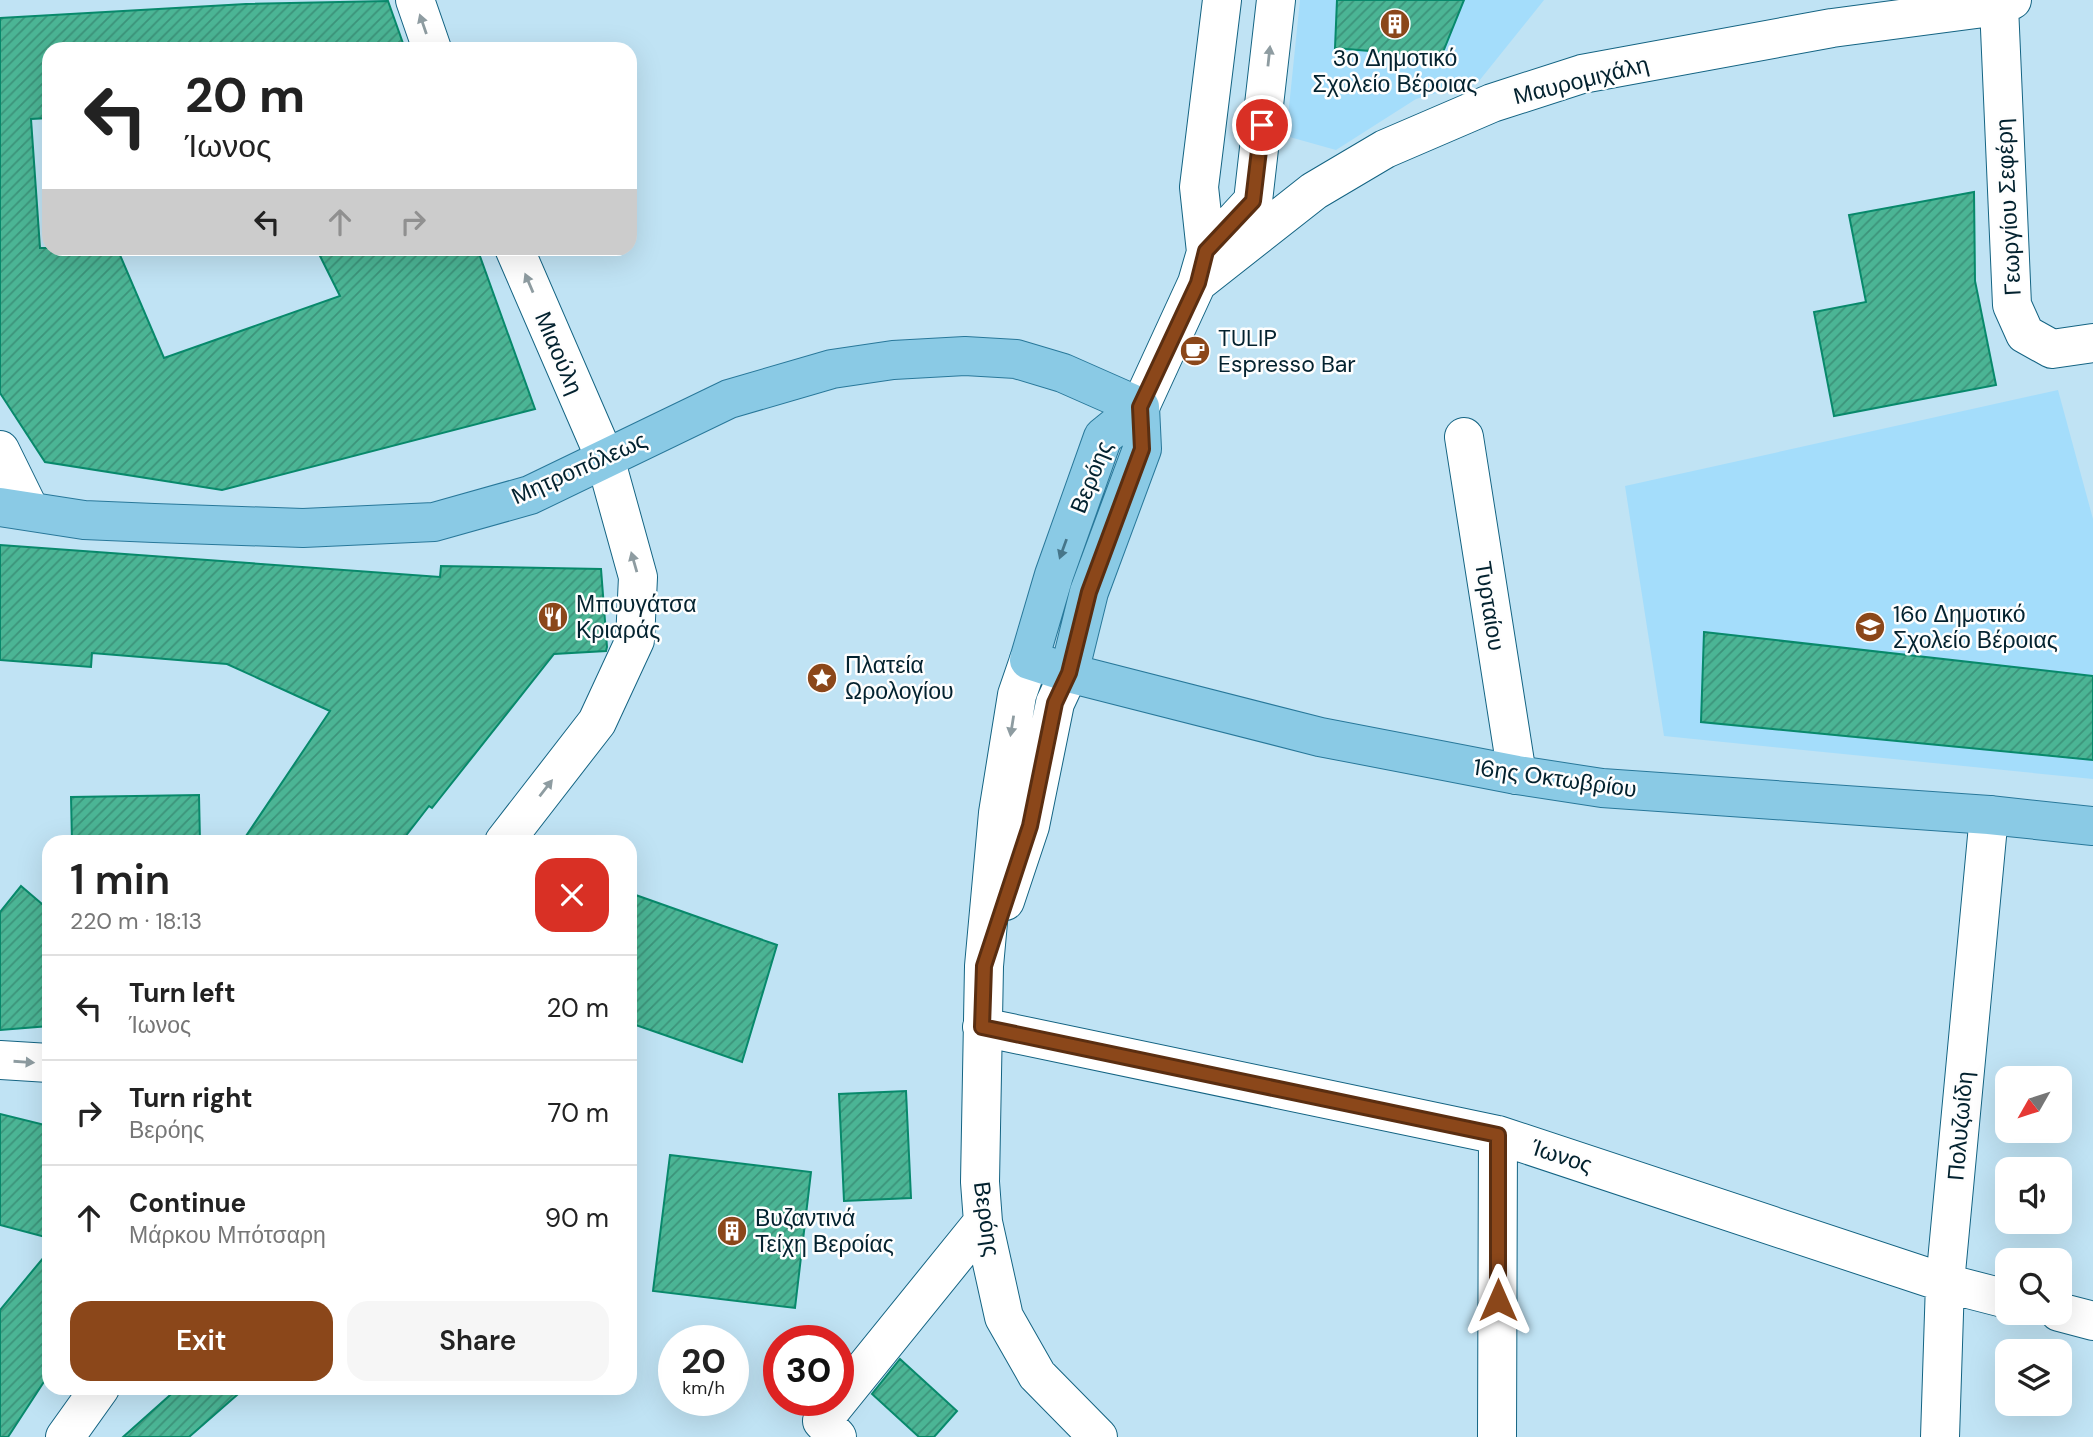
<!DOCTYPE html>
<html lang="en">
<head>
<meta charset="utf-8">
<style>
	body { margin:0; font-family:"DM Sans",sans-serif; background:#f6f6f6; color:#222; height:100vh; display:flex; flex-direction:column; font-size:26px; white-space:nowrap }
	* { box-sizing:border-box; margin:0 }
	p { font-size:23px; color:#767676 }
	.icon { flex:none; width:38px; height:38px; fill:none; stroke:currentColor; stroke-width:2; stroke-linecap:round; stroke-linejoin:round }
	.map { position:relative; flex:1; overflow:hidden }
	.details { position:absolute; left:42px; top:835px; width:595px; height:560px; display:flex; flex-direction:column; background:#fff; border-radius:21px; box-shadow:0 7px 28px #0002 }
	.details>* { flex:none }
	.hud { position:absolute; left:42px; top:42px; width:595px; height:214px; border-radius:21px; box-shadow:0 7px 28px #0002; background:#fff; color:#222; overflow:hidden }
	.needle { width:46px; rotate:231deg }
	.buttons { position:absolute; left:1995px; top:1066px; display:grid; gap:14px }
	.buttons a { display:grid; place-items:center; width:77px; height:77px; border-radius:14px; background:#fff; box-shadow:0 7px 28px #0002; font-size:35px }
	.speed { position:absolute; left:658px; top:1325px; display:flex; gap:14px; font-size:35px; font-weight:700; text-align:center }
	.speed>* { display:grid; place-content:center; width:91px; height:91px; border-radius:50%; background:#fff; box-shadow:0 7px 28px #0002; line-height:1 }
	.speed small { font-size:18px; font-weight:400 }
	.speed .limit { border:10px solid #d22; background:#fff; color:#111 }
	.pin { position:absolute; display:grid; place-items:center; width:60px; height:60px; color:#fff; margin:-30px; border:4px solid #fff; border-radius:50%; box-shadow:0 2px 7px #0007 }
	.me { position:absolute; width:77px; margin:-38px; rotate:0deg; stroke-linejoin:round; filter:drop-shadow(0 0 5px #0008) }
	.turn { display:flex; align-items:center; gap:24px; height:147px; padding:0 28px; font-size:32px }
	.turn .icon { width:91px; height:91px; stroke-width:2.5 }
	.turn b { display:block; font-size:49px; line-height:60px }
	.lanes { display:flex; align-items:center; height:66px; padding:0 28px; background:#0003; justify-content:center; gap:35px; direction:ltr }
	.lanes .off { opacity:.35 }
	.round { display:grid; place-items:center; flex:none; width:74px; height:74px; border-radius:21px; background:#f6f6f6 }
	.headline { display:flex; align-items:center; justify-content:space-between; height:119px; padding:0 28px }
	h1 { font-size:42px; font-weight:600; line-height:52px }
	.primary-button { display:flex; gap:14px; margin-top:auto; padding:14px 28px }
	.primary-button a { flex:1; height:80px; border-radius:21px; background:#8b471a; color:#fff; font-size:28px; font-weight:600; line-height:80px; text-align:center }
	.primary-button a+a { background:#f6f6f6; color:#222 }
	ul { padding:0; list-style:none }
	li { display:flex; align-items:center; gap:21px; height:105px; padding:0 28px; border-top:2px solid #e0e0e0 }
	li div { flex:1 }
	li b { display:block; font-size:26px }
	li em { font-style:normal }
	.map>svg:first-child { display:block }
</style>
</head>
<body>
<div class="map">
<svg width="2093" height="1437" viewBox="0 0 2093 1437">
	<defs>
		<pattern id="building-hatch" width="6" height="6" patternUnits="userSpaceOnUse" patternTransform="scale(1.75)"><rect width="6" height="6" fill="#4bb595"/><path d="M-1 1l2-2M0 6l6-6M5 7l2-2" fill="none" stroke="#3c937a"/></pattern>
	</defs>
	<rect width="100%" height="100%" fill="#c0e3f4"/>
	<path fill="#a4ddfb" d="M1300 0H1544L1479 81 1416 99 1336 150 1286 136Z
		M2058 390 2093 519V779L1664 736 1625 486Z"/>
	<path fill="url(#building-hatch)" stroke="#08896b" stroke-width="2" d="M1337 0H1464L1441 57 1335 48Z
		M388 1 405 49H49V118L31 119 40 248H117L164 358 340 296 316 248H477L535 409 222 490 45 462 0 393V18L246 4Z
		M1974 192 1975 281 1996 385 1834 416 1814 312 1866 302 1849 215Z
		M0 545 440 577 441 566 601 569 607 647 606 651 554 654 432 808 429 806 401 842H242L330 711 227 664 92 653 91 667 0 660Z
		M1704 632 2093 676V760L1701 722Z
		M199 795 200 842H72L71 797Z
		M21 886 49 910V1026L0 1030V912Z
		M630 893 777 945 742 1062 630 1023Z
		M906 1091 911 1198 844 1201 839 1094Z
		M0 1114 49 1126V1238L0 1225Z
		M670 1155 811 1172 795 1308 653 1291Z
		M49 1251V1374L8 1437H0V1310Z
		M900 1359 957 1411 934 1437H919L872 1394Z
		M178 1388H245L189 1437H123Z"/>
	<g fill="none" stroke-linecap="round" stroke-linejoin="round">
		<g stroke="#146483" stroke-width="40">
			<path id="minor" d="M415 0 432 49
				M1999 6 2012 305 2025 334 2052 349 2093 343
				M1206 252 1253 201 1276 0
				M1197 283 1314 191 1385 149 1492 103 1582 74 1832 28 1999 6 2012 0
				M1140 407 1197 283 1206 252 1199 187 1222 0
				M1464 437 1517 775
				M0 450 30 511
				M1029 660 1017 695 998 813 984 966 980 1182 983 1222 1004 1317 1037 1375 1098 1437
				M504 842 597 722 635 640 638 577 605 458 514 248
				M1005 901 1030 826 1055 703 1069 673
				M982 1027 1498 1135 1945 1283 2007 1299
				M0 1060 49 1063
				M2059 1312 2093 1321
				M65 1437 100 1388
				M837 1437 822 1421 983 1222
				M1497 1437 1498 1135
				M1940 1437 1945 1283 1989 815"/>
		</g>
		<g stroke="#28789a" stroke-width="40">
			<path id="major" d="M1140 407 1103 437 1054 575 1029 660 1069 673 1320 737 1517 775 1602 788 1989 815 2093 826
				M0 507 84 520 154 523 303 528 434 522 530 495 729 399 832 369 893 360 965 356 1016 359 1063 373 1140 407
				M1069 673 1089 592 1142 449 1140 407"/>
		</g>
		<use href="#minor" stroke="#fff" stroke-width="38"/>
		<use href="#major" stroke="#8acae5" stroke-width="38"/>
	</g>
	<defs><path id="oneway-solid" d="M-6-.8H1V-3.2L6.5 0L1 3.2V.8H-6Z" transform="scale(1.75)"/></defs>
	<g fill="#8e9ca1">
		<use href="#oneway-solid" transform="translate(423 24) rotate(-109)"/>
		<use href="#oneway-solid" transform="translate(1269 56) rotate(-84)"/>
		<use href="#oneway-solid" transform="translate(529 283) rotate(-113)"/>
		<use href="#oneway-solid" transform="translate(634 562) rotate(-106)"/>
		<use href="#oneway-solid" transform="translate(1012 726) rotate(99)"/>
		<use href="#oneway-solid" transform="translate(546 788) rotate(-52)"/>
		<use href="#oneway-solid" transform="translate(24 1062) rotate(4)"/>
	</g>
	<use fill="#46768a" href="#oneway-solid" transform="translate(1063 549) rotate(110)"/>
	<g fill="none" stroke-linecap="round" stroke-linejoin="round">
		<g stroke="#5a2e11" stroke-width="18">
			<path id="route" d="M1262 125 1253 201 1206 251 1198 283 1140 407 1142 449 1089 592 1069 673 1055 703 1030 826 984 966 982 1027 1498 1135V1300"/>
		</g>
		<use href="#route" stroke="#8b471a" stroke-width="12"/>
	</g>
	<defs>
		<g id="building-disc" transform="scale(1.575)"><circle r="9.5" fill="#8b471a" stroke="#fefefe"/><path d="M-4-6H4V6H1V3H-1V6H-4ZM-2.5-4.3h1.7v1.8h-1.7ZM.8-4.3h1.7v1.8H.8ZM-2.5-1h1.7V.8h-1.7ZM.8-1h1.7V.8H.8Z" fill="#fff"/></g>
		<g id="cafe-disc" transform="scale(1.575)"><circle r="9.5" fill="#8b471a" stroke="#fefefe"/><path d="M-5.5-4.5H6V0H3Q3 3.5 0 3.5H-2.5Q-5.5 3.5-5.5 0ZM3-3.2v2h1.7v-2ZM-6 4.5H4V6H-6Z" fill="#fff"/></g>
		<g id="restaurant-disc" transform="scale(1.575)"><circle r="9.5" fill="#8b471a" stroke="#fefefe"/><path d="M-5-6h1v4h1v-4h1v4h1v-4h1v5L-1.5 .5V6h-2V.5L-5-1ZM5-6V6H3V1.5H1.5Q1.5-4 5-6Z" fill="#fff"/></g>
		<g id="school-disc" transform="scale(1.575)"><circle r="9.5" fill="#8b471a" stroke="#fefefe"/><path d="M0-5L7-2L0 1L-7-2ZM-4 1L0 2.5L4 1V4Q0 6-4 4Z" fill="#fff"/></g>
		<g id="sight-disc" transform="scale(1.575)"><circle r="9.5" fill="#8b471a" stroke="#fefefe"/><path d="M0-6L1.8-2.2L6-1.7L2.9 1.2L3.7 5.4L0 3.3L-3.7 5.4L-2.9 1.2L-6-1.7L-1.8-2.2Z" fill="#fff"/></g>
	</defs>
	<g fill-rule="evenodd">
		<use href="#building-disc" x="1395" y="24"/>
		<use href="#cafe-disc" x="1195" y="351"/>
		<use href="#restaurant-disc" x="553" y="617"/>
		<use href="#school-disc" x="1870" y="627"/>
		<use href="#sight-disc" x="822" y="678"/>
		<use href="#building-disc" x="732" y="1231"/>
	</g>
	<g text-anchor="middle" stroke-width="5" stroke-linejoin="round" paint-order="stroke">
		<g font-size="23" fill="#03222f" stroke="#fefefe" text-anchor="start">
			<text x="1395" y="66" text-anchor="middle">3ο Δημοτικό<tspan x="1395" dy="26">Σχολείο Βέροιας</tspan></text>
			<text x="1218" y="346">TULIP<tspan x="1218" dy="26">Espresso Bar</tspan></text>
			<text x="576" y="612">Μπουγάτσα<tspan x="576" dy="26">Κριαράς</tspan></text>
			<text x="1893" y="622">16ο Δημοτικό<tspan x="1893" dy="26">Σχολείο Βέροιας</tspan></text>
			<text x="845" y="673">Πλατεία<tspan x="845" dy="26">Ωρολογίου</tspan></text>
			<text x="755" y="1226">Βυζαντινά<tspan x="755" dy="26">Τείχη Βεροίας</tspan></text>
		</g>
		<g font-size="23" fill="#03222f" stroke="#fefefe">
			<text transform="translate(1581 80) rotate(-14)" y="8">Μαυρομιχάλη</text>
			<text transform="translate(2008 207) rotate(-93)" y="8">Γεωργίου Σεφέρη</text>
			<text transform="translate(559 353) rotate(67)" y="8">Μιαούλη</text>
			<text transform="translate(579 468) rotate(-24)" y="8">Μητροπόλεως</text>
			<text transform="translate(1091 477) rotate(-68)" y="8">Βερόης</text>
			<text transform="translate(1490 606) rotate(81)" y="8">Τυρταίου</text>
			<text transform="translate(1555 778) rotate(8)" y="8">16ης Οκτωβρίου</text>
			<text transform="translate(1960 1126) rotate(-85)" y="8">Πολυζωίδη</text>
			<text transform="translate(1562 1156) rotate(18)" y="8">Ίωνος</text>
			<text transform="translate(987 1219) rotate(82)" y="8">Βερόης</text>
		</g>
	</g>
</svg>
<div class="buttons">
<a><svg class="needle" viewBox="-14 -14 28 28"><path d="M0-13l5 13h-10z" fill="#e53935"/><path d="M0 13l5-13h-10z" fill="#767676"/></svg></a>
<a><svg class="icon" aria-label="sound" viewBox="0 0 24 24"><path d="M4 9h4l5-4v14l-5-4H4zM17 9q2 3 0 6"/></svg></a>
<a><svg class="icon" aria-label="search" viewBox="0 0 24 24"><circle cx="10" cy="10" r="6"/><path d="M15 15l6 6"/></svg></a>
<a><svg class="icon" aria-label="layers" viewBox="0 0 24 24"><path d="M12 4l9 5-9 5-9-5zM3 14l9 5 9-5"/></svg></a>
</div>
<div class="speed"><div>20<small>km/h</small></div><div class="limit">30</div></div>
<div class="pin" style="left:1262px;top:125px;background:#d93025"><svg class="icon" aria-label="arrive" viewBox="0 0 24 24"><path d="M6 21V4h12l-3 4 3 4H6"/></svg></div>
<svg class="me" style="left:1498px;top:1300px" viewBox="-20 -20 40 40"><path d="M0-17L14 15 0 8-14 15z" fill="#8b471a" stroke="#fff" stroke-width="4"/></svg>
<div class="hud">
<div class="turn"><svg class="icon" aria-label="left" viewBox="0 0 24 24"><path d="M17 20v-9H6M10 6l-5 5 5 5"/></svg><div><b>20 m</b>Ίωνος</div></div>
<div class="lanes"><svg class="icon" aria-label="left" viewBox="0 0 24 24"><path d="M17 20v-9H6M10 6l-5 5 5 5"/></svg><svg class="icon off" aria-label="ahead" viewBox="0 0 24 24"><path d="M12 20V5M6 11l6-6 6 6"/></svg><svg class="icon off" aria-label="right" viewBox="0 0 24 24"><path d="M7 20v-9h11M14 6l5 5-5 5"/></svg></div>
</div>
<section class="details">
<div class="headline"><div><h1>1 min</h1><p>220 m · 18:13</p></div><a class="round" style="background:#d93025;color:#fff"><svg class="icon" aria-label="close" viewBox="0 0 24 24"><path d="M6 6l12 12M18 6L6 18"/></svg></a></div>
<ul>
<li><svg class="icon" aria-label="left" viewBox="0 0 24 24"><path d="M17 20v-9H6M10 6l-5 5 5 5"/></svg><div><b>Turn left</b><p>Ίωνος</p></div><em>20 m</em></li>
<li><svg class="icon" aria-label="right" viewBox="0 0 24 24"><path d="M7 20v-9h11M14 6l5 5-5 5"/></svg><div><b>Turn right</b><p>Βερόης</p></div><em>70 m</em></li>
<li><svg class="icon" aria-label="ahead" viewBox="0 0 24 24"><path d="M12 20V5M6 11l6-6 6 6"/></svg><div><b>Continue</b><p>Μάρκου Μπότσαρη</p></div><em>90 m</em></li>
</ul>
<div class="primary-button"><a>Exit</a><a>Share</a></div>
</section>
</div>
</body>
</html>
